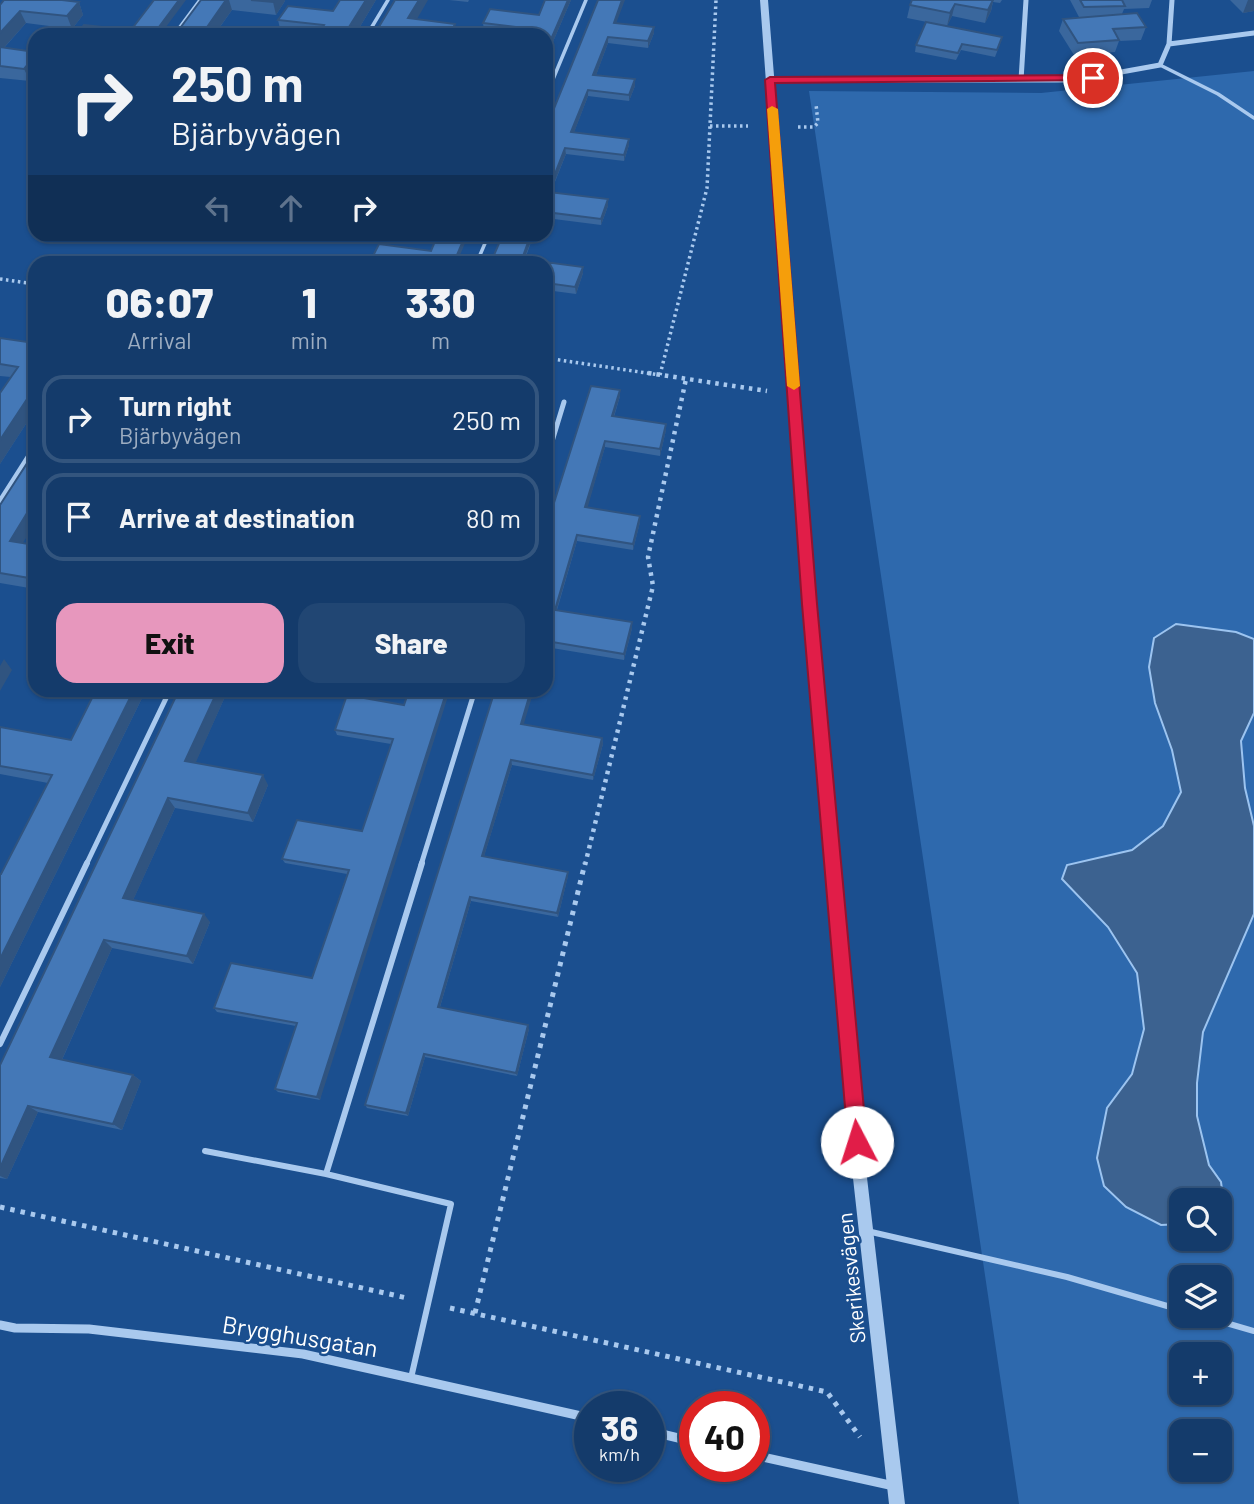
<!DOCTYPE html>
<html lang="en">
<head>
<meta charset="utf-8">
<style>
	body { margin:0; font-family:Barlow,sans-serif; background:#214673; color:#f1f3f6; height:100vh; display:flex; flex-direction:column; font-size:26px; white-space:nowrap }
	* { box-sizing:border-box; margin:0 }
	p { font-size:23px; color:#9dadc1 }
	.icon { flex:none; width:38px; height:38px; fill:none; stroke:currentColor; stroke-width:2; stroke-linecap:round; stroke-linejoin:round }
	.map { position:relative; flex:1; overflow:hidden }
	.side { position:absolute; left:28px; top:256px; width:525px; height:441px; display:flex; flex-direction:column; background:#143b6b; border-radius:21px; box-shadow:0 2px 5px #0004,0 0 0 2px #33557e }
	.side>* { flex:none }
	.top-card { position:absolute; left:28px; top:28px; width:525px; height:214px; border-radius:21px; box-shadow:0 2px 5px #0004,0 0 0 2px #33557e; background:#143b6b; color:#f1f3f6; overflow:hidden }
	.controls { position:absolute; left:1169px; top:1188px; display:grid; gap:14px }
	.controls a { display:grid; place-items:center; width:63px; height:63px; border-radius:14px; background:#143b6b; box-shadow:0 2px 5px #0004,0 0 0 2px #33557e; font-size:35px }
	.speed { position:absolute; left:574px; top:1391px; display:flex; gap:14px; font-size:35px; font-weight:700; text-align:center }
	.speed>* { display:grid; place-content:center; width:91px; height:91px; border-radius:50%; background:#143b6b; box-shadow:0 2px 5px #0004,0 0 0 2px #33557e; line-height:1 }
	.speed small { font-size:18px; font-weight:400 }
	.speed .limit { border:10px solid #d22; background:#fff; color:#111 }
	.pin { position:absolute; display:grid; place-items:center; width:60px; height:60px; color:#fff; margin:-30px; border:4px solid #fff; border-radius:50%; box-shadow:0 2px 7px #0007 }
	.me { position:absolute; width:77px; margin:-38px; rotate:355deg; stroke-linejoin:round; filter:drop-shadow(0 0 5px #0008) }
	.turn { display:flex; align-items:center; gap:24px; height:147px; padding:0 28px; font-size:32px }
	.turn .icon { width:91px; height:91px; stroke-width:2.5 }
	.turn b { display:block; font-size:49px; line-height:60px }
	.lanes { display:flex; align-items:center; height:66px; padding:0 28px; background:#0003; justify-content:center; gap:35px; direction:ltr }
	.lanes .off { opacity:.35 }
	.eta { display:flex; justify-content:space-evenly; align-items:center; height:119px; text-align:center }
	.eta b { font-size:42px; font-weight:800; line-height:49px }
	.button { display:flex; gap:14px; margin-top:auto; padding:14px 28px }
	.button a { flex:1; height:80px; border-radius:21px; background:#e797bd; color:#111; font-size:28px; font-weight:800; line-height:80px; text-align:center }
	.button a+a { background:#214673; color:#f1f3f6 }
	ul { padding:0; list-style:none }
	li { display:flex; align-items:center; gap:21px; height:88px; margin:0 14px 10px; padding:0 14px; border:4px solid #33557e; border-radius:21px }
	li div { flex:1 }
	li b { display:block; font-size:26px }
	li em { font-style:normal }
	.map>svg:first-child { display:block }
</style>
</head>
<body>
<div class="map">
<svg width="1254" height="1504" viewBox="0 0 1254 1504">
	<rect width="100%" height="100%" fill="#1b4f8f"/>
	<path fill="#2e69ad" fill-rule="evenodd" d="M1254 71V1504H1019L809 91 1041 93ZM1181 1200H1220V1239H1181ZM1181 1278H1220V1316H1181ZM1181 1354H1220V1393H1181ZM1181 1432H1220V1470H1181Z"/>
	<path fill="#3c6290" stroke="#9cc4f0" stroke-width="2" d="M1176 624 1236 632 1254 639V713L1241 741 1245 788 1254 826V914L1203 1032 1197 1083V1116L1209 1165 1221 1182 1224 1204 1220 1208V1200H1181V1224L1161 1225 1126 1207 1104 1186 1097 1158 1107 1108 1132 1074 1144 1029 1137 973 1108 927 1062 879 1067 865 1132 850 1163 826 1181 792 1172 750 1155 703 1149 667 1154 638Z"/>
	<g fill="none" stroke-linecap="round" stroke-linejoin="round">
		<path stroke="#a9c9ee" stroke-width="3.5" stroke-dasharray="2.5 3.5" stroke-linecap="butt" d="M710 126H748
			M798 127H814L818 123 816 104
			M0 279 35 284
			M546 358 660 375
			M660 375 707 188 716 0"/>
		<path stroke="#a9c9ee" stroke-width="4.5" stroke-dasharray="3.5 5" stroke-linecap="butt" d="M648 373 767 391
			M585 865 653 586 648 557 686 379"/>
		<path stroke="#a9c9ee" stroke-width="5" stroke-dasharray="4.5 6" stroke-linecap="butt" d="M0 1207 407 1298
			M450 1308 827 1392 860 1437
			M475 1313 585 863"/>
		<path stroke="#a9c9ee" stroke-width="3.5" d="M174 35 200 0
			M367 35 388 0
			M1160 65 1218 94 1254 118
			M546 96 586 0
			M477 262 489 234"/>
		<path stroke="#a9c9ee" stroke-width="5" d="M546 461 564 402
			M0 501 35 446
			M86 865 170 690
			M421 865 475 690"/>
		<path stroke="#a9c9ee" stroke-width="6" d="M0 1044 87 863
			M205 1151 326 1174
			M867 1231 1067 1277 1181 1310
			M1202 1316 1254 1331
			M411 1378 451 1204 326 1174 422 863"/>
		<path stroke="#a9c9ee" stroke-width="5" d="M1169 44 1172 0
			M770 80H1077L1160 65 1169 44 1254 33
			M1021 80 1026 0"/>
		<path stroke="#a9c9ee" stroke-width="9" d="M0 1325 15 1328 89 1329 303 1354 590 1418
			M649 1431 695 1442
			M754 1455 894 1486"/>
		<path fill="#a9c9ee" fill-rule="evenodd" d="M760 0H768L816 605 866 1169 905 1504H889L852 1169 804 605Z"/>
	</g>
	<path fill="#3a679d" d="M201 0H285V1L276 15 232 10 215 34 175 35Z
		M376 0 355 35H301L281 33 278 20 333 11Z
		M449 0H469L468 2Z
		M545 0H571L546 58V35H528L484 30 483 23 539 15Z
		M912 0H1002L1000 3 993 2 991 11 985 23 952 16 947 26 907 18 910 5Z
		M1070 0H1152L1149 8 1124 9 1122 14 1146 27 1141 40 1119 41 1115 52 1074 55 1059 31 1063 19 1079 17Z
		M1230 0H1254V11L1243 13Z
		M79 2 83 15 72 29 26 23 4 48 35 52V75L30 81 0 78V5Z
		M926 22 1000 44 995 57 961 50 956 60 915 52 916 45Z
		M616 23 654 27V33L648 48 608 43 596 75 635 79V86L629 101 588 96 574 132 629 139V145L624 161 566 154 551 192 608 199V206L601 225 546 218V128Z
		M503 234H534L525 259 583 267V273L576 294 546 290V262H491Z
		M0 338 34 343 35 342V410L0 464 11 377 0 376Z
		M620 390V396L614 417 666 424V430L660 456 605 447 587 507 640 516V522L633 550 577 541 557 610 632 622V628L624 660 546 647V528Z
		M0 505 23 543 35 545V589L0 583Z
		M96 690H146L0 987 1 874 48 783 0 774V727L71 740Z
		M179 690H228L195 763 268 785 253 822 175 808 133 900 210 922 193 964 112 948 62 1060 133 1075 141 1081 122 1130 38 1112 7 1179 0 1178V1065Z
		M267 690H298L296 694Z
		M404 705 320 1100 278 1092 275 1089 296 1026 217 1012 214 1008 312 978 347 874 285 863 282 859 362 831 391 744 337 735 335 730Z
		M523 725 602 738 603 744 593 780 512 765 484 856 568 876 558 917 471 901 440 1007 529 1029 517 1076 425 1057 408 1116 367 1108 365 1105Z"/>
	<path fill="#305480" d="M179 0H186L160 35H153Z
		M226 0H229L232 10 214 35 203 33Z
		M274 0H285V1L276 15 273 2Z
		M366 0H376L355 35H344Z
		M419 0H428L410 31 408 18Z
		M568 0H571L546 58V51Z
		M622 0H625L614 29V23Z
		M993 0 991 11 985 23 988 10Z
		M1248 0H1254V11L1243 13Z
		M79 2 83 15 72 29 67 16Z
		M955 4 952 16 947 26 950 13Z
		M20 11 26 23 0 52V33Z
		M455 24 457 35H450Z
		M654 27V33L648 48V41Z
		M608 37V43L594 81 593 75Z
		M35 56V75L30 81 24 69Z
		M635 79V86L629 101V95Z
		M588 90V96L572 138 571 132Z
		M629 139V145L624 161V155Z
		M565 148 566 154 548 198V192Z
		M608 199V206L601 225V219Z
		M466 234H469L457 262H454Z
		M531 234H534L523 262 522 259Z
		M583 267V273L576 294 575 287Z
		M35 387V410L0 464V440Z
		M620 390V396L612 422V416Z
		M666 424V430L660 456V449Z
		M605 441V447L586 513 585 507Z
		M35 500V524L17 552 10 541Z
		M640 516V522L633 550V544Z
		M577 535V541L555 615V610Z
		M632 622V628L624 660V654Z
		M4 659 12 670 0 691V666Z
		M134 690H146L0 987V959Z
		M218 690H228L192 771 185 761Z
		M447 690H450L320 1100 317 1097Z
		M531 690H534L522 730 521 724Z
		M602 738 603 744 593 780V775Z
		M511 760 512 765 483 860 482 856Z
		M263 775 268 785 253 822 248 813Z
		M168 798 175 808 130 907 123 898Z
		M568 872V876L558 917 557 913Z
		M470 897 471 901 439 1010 438 1007Z
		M204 914 210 922 193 964 187 956Z
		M104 940 112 948 60 1064 50 1057Z
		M528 1025 529 1029 517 1076 516 1073Z
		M424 1054 425 1057 408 1116 406 1113Z
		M133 1075 141 1081 122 1130 113 1124Z
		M28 1106 38 1112 7 1179 0 1176V1168Z"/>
	<path fill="#4478b7" stroke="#305480" stroke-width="2" d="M4 0H62L79 2 67 16 20 11 0 33V5Z
		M154 0H179L153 35H75L84 25 131 30Z
		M201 0H226L203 33 223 35H175Z
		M251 0H274L273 2Z
		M340 0H366L344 35H318L324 25 278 20 288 6 333 11Z
		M395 0H419L408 18 455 24 450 35H419L400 33 399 35H374Z
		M545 0H568L546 51V35H529L532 29 483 23 490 9 539 15Z
		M598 0H622L614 23 654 27 648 41 608 37 593 75 635 79 629 95 588 90 571 132 629 139 624 155 565 148 548 192 608 199 601 219 546 212V128Z
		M912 0H993L988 10 955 4 950 13 910 5Z
		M1080 0H1122L1125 6 1084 7Z
		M1137 13 1146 27 1113 29 1119 40 1078 43 1063 19Z
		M926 22 1002 37 997 50 962 44 958 53 916 45Z
		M0 47 35 52V56L24 69 0 66Z
		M438 234H466L454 262H370L379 244 431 251Z
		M503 234H531L522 259 583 267 575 287 546 283V262H491Z
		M0 338 34 343 35 342V387L0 440V393L18 367 0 364Z
		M591 386 620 390 612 416 666 424 660 449 605 441 585 507 640 516 633 544 577 535 555 610 632 622 624 654 546 641V528Z
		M35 451V500L10 541 35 545V579L0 573V505Z
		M96 690H134L0 959V874H1L52 775 0 766V727L71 740Z
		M179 690H218L185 761 263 775 248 813 168 798 123 898 204 914 187 956 104 940 50 1057 133 1075 113 1124 28 1106 0 1168V1065Z
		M409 690H447L317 1097 275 1089 297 1023 214 1008 231 963 312 978 349 870 282 859 297 820 362 831 393 739 335 730 347 695 404 705Z
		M495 690H531L521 724 602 738 593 775 511 760 482 856 568 872 557 913 470 897 438 1007 528 1025 516 1073 424 1054 406 1113 365 1105Z"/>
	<path fill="#e11d48" stroke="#92132f" stroke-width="2" d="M1093 75 1097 76V80L775 83 817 604 867 1142 864 1149 857 1151 850 1149 848 1142 802 604 765 80 770 77Z"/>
	<path fill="#f59e0b" d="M772 106 778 109 800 386 794 390 787 386 767 109Z"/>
	<g text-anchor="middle" stroke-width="5" stroke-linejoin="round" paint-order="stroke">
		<g font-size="21" fill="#fff" stroke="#1b4f8f">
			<text transform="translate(852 1278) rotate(-96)" y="7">Skerikesvägen</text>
		</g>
		<g font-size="24" fill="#fff" stroke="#1b4f8f">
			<text transform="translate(300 1337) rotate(9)" y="8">Brygghusgatan</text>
		</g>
	</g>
</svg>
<div class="controls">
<a><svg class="icon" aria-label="search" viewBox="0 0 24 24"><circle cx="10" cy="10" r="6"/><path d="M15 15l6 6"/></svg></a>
<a><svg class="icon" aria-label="layers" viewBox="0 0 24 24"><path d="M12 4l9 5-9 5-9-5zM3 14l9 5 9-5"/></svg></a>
<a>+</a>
<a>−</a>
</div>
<div class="speed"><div>36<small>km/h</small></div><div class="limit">40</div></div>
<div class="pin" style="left:1093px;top:78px;background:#d93025"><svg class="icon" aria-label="arrive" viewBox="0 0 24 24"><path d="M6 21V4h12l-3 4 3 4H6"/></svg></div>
<svg class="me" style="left:857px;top:1142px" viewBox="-20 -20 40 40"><circle r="19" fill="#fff"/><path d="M0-13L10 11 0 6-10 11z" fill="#e11d48"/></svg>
<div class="top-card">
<div class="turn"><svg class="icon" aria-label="right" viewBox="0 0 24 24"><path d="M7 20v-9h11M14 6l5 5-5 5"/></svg><div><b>250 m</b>Bjärbyvägen</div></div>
<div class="lanes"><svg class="icon off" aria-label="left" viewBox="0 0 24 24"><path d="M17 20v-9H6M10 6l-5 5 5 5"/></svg><svg class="icon off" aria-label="ahead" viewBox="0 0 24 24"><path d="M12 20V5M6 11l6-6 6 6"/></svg><svg class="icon" aria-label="right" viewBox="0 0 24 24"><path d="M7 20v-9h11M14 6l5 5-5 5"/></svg></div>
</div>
<section class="side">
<div class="eta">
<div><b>06:07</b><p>Arrival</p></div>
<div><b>1</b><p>min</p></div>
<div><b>330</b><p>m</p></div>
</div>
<ul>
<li><svg class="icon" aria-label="right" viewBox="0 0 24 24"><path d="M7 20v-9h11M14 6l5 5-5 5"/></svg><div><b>Turn right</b><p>Bjärbyvägen</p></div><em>250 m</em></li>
<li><svg class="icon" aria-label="arrive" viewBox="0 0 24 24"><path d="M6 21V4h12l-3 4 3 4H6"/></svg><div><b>Arrive at destination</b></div><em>80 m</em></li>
</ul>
<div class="button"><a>Exit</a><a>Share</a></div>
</section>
</div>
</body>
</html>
